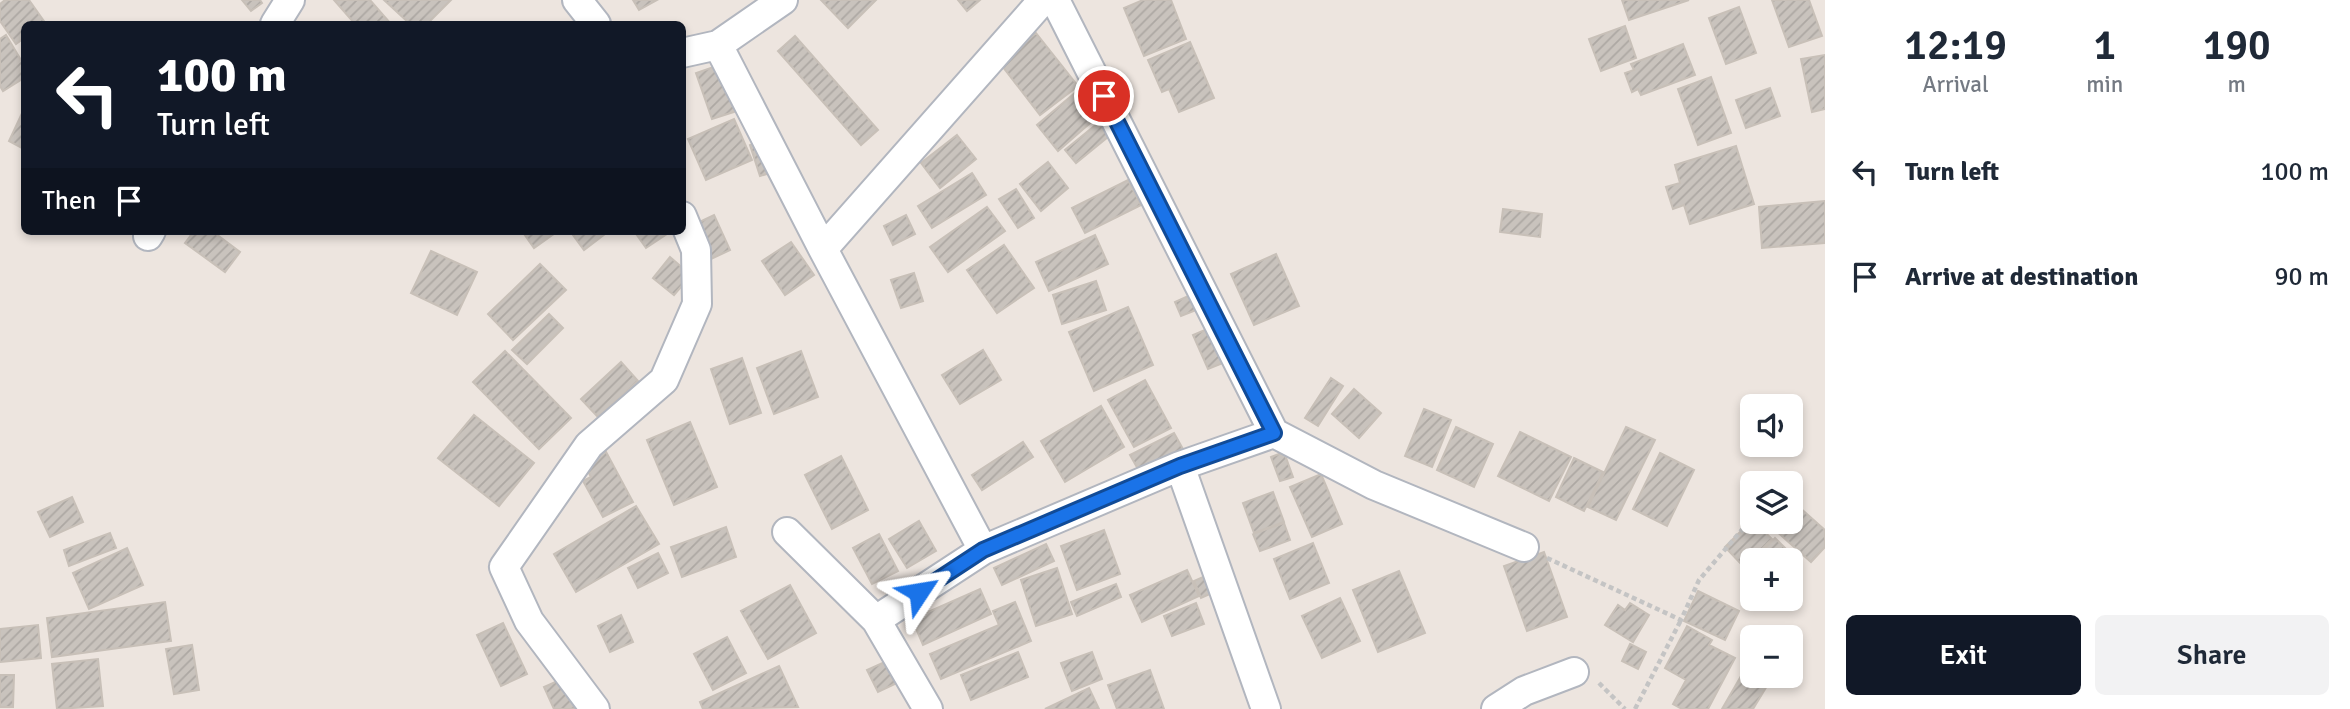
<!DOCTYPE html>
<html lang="en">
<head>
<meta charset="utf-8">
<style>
	body { margin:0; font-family:Signika,sans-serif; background:#f2f2f3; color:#1f2937; height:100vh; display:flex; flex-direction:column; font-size:26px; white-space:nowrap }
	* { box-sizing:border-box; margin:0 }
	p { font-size:23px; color:#747a83 }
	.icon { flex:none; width:38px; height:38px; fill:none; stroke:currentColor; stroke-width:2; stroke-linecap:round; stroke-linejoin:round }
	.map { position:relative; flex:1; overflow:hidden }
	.drawer { display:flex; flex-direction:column; background:#fff; width:525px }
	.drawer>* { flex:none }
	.top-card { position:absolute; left:21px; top:21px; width:665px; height:214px; border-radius:10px; box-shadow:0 4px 10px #0003; background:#111827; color:#fff; overflow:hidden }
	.buttons { position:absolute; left:1740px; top:394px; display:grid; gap:14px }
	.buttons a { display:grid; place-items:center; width:63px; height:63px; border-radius:10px; background:#fff; box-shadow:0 4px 10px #0003; font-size:35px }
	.pin { position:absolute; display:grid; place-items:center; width:60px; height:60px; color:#fff; margin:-30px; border:4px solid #fff; border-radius:50%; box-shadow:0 2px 7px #0007 }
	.me { position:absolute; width:77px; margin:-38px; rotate:57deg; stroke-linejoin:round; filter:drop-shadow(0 0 5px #0008) }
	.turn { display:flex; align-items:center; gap:24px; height:147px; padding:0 21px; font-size:32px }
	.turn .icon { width:91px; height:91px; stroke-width:2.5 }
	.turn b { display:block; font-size:49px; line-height:60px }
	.then { display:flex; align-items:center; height:66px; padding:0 21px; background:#0003; gap:14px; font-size:26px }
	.eta { display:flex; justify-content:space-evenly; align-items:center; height:119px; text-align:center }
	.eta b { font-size:42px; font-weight:600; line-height:49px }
	.action { display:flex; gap:14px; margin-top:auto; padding:14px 21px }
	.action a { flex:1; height:80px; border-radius:10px; background:#111827; color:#fff; font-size:28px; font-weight:600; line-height:80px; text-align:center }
	.action a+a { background:#f2f2f3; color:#1f2937 }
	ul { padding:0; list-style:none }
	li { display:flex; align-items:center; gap:21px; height:105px; padding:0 21px }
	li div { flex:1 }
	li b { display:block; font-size:26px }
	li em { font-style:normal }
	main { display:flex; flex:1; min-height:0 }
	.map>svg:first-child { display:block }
</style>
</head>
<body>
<main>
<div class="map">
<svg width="1825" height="709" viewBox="0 0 1825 709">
	<defs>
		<pattern id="building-hatch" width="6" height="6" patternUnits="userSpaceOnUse" patternTransform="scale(1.75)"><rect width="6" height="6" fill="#c9c3bd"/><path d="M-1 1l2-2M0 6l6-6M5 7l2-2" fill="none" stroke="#ada8a3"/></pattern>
	</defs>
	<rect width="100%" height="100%" fill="#ede5df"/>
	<path fill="url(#building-hatch)" stroke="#c8c0b8" stroke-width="2" d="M5 0H29L46 24H24V38L16 44 0 21V4Z
		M242 0H260L262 3 251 11Z
		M334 0H370L391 24H355Z
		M384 0H451L427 24H410Z
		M633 0H657L639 10Z
		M821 0H876L848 28Z
		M958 0H980L967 11Z
		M1143 0H1171L1186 39 1144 56 1124 8Z
		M1622 0H1689L1629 20Z
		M1772 0H1809L1822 36 1789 47Z
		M1739 7 1756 53 1726 64 1709 18Z
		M1625 26 1636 58 1601 71 1589 39Z
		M1036 33 1078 86 1040 115 999 62Z
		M6 35 24 65V78L3 91 0 86V39Z
		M795 36 878 130 861 145 778 51Z
		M1190 42 1214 98 1179 112 1169 89 1162 92 1148 60Z
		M1683 44 1695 75 1641 95 1638 89 1632 92 1625 73 1634 70 1631 64Z
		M1825 55V109L1812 112 1801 59Z
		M728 62 743 109 712 119 696 73Z
		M1711 77 1731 133 1698 145 1678 89Z
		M1082 87 1103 112 1058 151 1037 125Z
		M1770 88 1780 116 1746 128 1736 100Z
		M24 109V149L9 141Z
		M734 119 752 160 706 180 688 139Z
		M1103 119 1114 132 1076 163 1065 150Z
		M957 135 976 159 940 188 921 163Z
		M767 139 777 171 760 176 750 145Z
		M1736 146 1754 204 1690 224 1684 205 1673 209 1666 187 1680 183 1675 165Z
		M1048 162 1068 188 1041 211 1020 184Z
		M972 173 986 195 932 228 918 206Z
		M1128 180 1141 205 1085 233 1072 208Z
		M1016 189 1034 218 1018 228 999 199Z
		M1825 201V243L1762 248 1759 207Z
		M987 207 1005 231 948 272 930 247Z
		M1503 209 1542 214 1540 237 1500 232Z
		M714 215 730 250 709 260 693 225Z
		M906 215 915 234 893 245 884 226Z
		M194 231H212L240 252 225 272 185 243Z
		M522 231H558L534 248Z
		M570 231H609L584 250Z
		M634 231H665L667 234 646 248Z
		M1095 235 1108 264 1049 291 1036 262Z
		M791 242 814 275 785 295 762 261Z
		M1004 245 1034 288 997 313 967 270Z
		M431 251 477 272 457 315 411 293Z
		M1276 254 1299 306 1254 325 1231 274Z
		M670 257 691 275 674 295 653 278Z
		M540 264 566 290 513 340 488 314Z
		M914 273 923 301 901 308 891 280Z
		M1096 281 1106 310 1062 324 1053 295Z
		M1197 292 1204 307 1181 316 1175 302Z
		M1128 307 1153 365 1094 391 1069 332Z
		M549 314 563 328 527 364 512 350Z
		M1219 324 1233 359 1208 369 1193 335Z
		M983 350 1001 380 960 404 942 375Z
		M505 351 571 418 539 449 473 382Z
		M801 351 818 397 774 414 757 368Z
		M742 358 761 413 730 424 711 369Z
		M621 362 638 381 598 417 581 399Z
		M1331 378 1343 386 1318 426 1305 418Z
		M1145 380 1171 428 1134 447 1108 400Z
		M1354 389 1381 413 1359 438 1332 414Z
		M1101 406 1124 447 1065 482 1041 441Z
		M1424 409 1451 420 1432 467 1405 456Z
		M474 415 534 463 499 506 438 458Z
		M690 422 717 487 674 505 647 440Z
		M1456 427 1493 444 1474 487 1437 470Z
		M1626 427 1655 440 1616 520 1588 507Z
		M1520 432 1571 457 1549 501 1498 476Z
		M1174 433 1183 449 1139 471 1130 455Z
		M1023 442 1033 457 982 490 972 475Z
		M605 450 633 502 603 517 583 481 591 477 583 462Z
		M1284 452 1293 477 1280 481 1271 457Z
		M1660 453 1694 470 1667 526 1633 509Z
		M841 456 868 510 832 529 805 475Z
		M1574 458 1603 472 1584 511 1556 497Z
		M1321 474 1342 524 1312 537 1290 487Z
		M1273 492 1284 522 1254 533 1243 503Z
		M72 497 83 522 50 537 38 512Z
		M1790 499 1825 530V547L1811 562 1766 522H1790Z
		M636 506 659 544 576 592 554 554Z
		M1752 520 1772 539 1744 567 1725 547Z
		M919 521 936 551 907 568 889 539Z
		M1284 523 1290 540 1260 551 1253 534Z
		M726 527 736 557 682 577 671 547Z
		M1104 530 1120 574 1077 590 1061 546Z
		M110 533 116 548 69 566 64 550Z
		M879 534 898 571 872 584 853 548Z
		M1775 538 1790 553 1783 560H1754Z
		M1313 543 1329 583 1290 599 1274 559Z
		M1046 544 1054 561 1002 585 994 568Z
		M127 548 143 585 89 609 73 573Z
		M1544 552 1567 617 1527 631 1504 566Z
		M658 553 668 573 638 588 628 568Z
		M1057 568 1072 614 1036 626 1021 580Z
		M1187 570 1199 596 1142 622 1130 595Z
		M1399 571 1425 633 1378 652 1353 590Z
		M1212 573 1219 590 1201 598 1194 581Z
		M1116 584 1121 597 1077 616 1071 602Z
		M790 585 816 633 768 659 741 611Z
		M980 589 991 614 923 645 912 619Z
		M1698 591 1739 611 1725 640 1684 621Z
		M1340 598 1360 641 1322 658 1302 616Z
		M165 602 171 641 52 657 47 618Z
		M1015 602 1031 641 941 679 930 654 999 625 993 611Z
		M1196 603 1204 624 1172 636 1164 616Z
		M1630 603 1649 615 1633 642 1605 625 1618 605 1625 610Z
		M621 615 633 642 610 652 598 626Z
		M503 623 527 674 501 686 477 635Z
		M38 625 41 658 0 662V629Z
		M1687 626 1712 640 1709 645 1735 658 1708 709H1682L1673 704 1686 680 1665 668Z
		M727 637 746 673 713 690 694 654Z
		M1630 644 1646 652 1638 669 1622 661Z
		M192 645 199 690 174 694 166 649Z
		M1018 652 1028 677 971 700 961 675Z
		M1092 652 1102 679 1072 691 1061 663Z
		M1752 657V676H1773L1753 709H1722Z
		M98 659 103 706 57 709 52 664Z
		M889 660 899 682 878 692 867 670Z
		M779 666 798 707 703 709 700 702Z
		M1150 670 1164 709H1117L1108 685Z
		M0 675H14L13 707H0Z
		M571 675 584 704 573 709H554L544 687Z
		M1089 688 1099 709H1045Z"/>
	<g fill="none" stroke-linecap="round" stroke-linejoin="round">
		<g stroke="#b2b6bf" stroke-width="32">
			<path id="minor" d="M577 0 596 24
				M1055 0 1274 433 1374 485 1524 547
				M275 24 290 0
				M718 45 783 0
				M682 53 718 45 823 249 983 550
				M148 236 151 231
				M823 249 1043 0
				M1180 466 1266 709
				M787 532 876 620
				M595 709 529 621 504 567 589 445 664 380 697 304 696 250 682 216
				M928 709 876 620 983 550 1180 466 1274 433
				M1496 709 1524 691 1574 672"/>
		</g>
		<path stroke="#c4c4c4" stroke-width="4.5" stroke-dasharray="5 3.5" stroke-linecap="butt" d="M1547 558 1681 620 1699 580 1752 518
			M1599 683 1625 709
			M1635 709 1681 620"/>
		<use href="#minor" stroke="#fff" stroke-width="28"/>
	</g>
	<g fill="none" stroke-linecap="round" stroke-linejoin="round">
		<g stroke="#114b97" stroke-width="18">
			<path id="route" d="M919 592 983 550 1180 466 1274 433 1104 96"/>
		</g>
		<use href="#route" stroke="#1a73e8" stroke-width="12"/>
	</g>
</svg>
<div class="buttons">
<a><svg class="icon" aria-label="sound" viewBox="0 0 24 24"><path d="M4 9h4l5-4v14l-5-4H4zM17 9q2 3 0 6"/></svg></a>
<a><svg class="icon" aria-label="layers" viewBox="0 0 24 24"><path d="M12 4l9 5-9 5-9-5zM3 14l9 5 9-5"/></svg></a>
<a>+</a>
<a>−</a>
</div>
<div class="pin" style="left:1104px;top:96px;background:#d93025"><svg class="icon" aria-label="arrive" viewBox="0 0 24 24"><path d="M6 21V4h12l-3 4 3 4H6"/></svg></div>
<svg class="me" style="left:919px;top:592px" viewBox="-20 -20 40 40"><path d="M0-17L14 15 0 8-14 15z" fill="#1a73e8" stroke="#fff" stroke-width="4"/></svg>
<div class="top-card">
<div class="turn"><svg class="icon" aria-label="left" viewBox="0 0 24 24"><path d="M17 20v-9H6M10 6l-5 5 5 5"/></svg><div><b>100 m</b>Turn left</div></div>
<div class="then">Then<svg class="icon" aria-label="arrive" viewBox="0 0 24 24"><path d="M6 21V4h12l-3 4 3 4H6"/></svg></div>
</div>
</div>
<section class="drawer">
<div class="eta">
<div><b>12:19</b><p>Arrival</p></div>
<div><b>1</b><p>min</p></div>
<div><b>190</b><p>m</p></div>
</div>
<ul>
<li><svg class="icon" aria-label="left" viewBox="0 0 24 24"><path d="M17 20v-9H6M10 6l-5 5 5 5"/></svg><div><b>Turn left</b></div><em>100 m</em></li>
<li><svg class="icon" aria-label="arrive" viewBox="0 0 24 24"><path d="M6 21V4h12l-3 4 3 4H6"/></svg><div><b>Arrive at destination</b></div><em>90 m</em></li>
</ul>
<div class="action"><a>Exit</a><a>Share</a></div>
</section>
</main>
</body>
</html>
